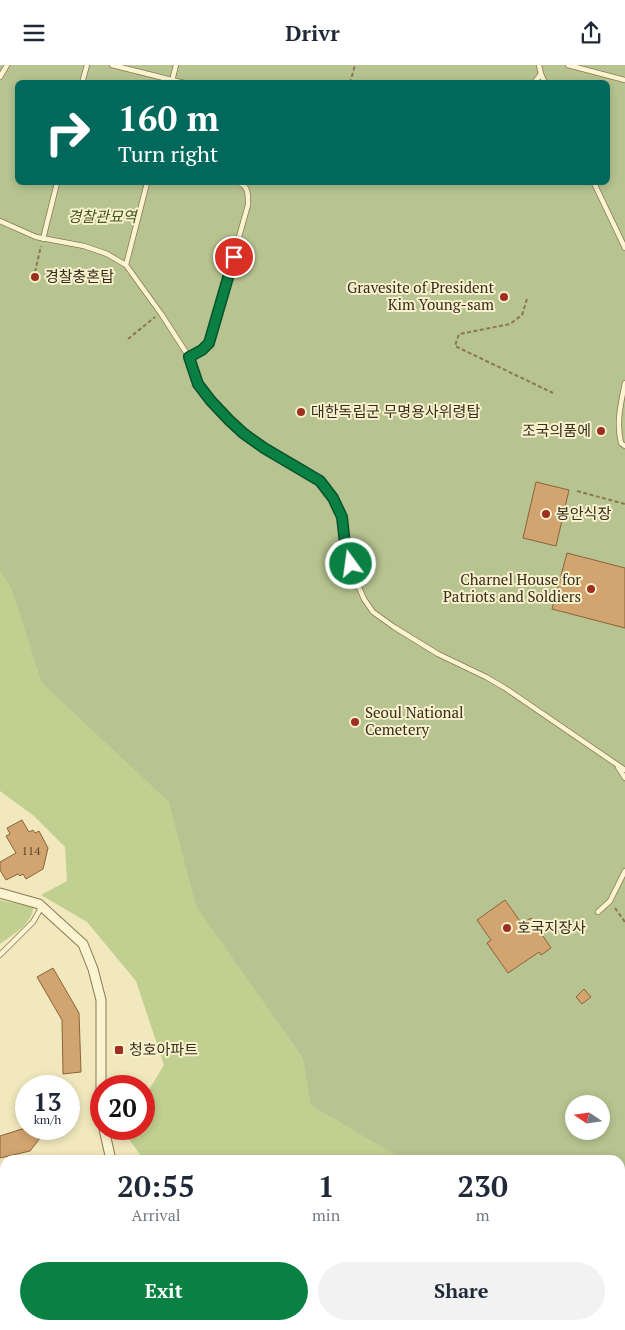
<!DOCTYPE html>
<html lang="en">
<head>
<meta charset="utf-8">
<style>
	body { margin:0; font-family:"PT Serif","Noto Sans KR",serif; background:#f2f2f3; color:#1f2937; height:100vh; display:flex; flex-direction:column; font-size:19px; white-space:nowrap }
	* { box-sizing:border-box; margin:0 }
	p { font-size:16px; color:#747a83 }
	.icon { flex:none; width:28px; height:28px; fill:none; stroke:currentColor; stroke-width:2; stroke-linecap:round; stroke-linejoin:round }
	.map { position:relative; flex:1; overflow:hidden }
	.sheet { position:absolute; left:0px; top:1090px; width:625px; height:175px; display:flex; flex-direction:column; background:#fff; border-radius:15px 15px 0 0; box-shadow:0 2px 8px #0003 }
	.sheet>* { flex:none }
	.banner { position:absolute; left:15px; top:15px; width:595px; height:105px; border-radius:8px; box-shadow:0 2px 8px #0003; background:#00695c; color:#fff; overflow:hidden }
	.needle { width:32px; rotate:283deg }
	.tools { position:absolute; left:565px; top:1030px; display:grid; gap:10px }
	.tools a { display:grid; place-items:center; width:45px; height:45px; border-radius:50%; background:#fff; box-shadow:0 2px 8px #0003; font-size:25px }
	.speed { position:absolute; left:15px; top:1010px; display:flex; gap:10px; font-size:25px; font-weight:700; text-align:center }
	.speed>* { display:grid; place-content:center; width:65px; height:65px; border-radius:50%; background:#fff; box-shadow:0 2px 8px #0003; line-height:1 }
	.speed small { font-size:12px; font-weight:400 }
	.speed .limit { border:8px solid #d22; background:#fff; color:#111 }
	.pin { position:absolute; display:grid; place-items:center; width:42px; height:42px; color:#fff; margin:-21px; border:2px solid #fff; border-radius:50%; box-shadow:0 1px 5px #0007 }
	.me { position:absolute; width:55px; margin:-28px; rotate:346deg; stroke-linejoin:round; filter:drop-shadow(0 0 4px #0008) }
	.turn { display:flex; align-items:center; gap:18px; height:105px; padding:0 20px; font-size:22px }
	.turn .icon { width:65px; height:65px; stroke-width:2.5 }
	.turn b { display:block; font-size:35px; line-height:42px }
	.eta { display:flex; justify-content:space-evenly; align-items:center; height:85px; text-align:center }
	.eta b { font-size:30px; font-weight:700; line-height:35px }
	.button { display:flex; gap:10px; margin-top:auto; padding:10px 20px }
	.button a { flex:1; height:58px; border-radius:30px; background:#0b8043; color:#fff; font-size:20px; font-weight:700; line-height:58px; text-align:center }
	.button a+a { background:#f2f2f3; color:#1f2937 }
	header { display:flex; justify-content:space-between; align-items:center; height:65px; padding:0 20px; background:#fff; font-size:22px; font-weight:700 }
	.map>svg:first-child { display:block }
</style>
</head>
<body>
<header><svg class="icon" aria-label="menu" viewBox="0 0 24 24"><path d="M4 6h16M4 12h16M4 18h16"/></svg>Drivr<svg class="icon" aria-label="share" viewBox="0 0 24 24"><path d="M12 15V3M7 8l5-5 5 5M5 13v7h14v-7"/></svg></header>
<div class="map">
<svg width="625" height="1265" viewBox="0 0 625 1265">
	<rect width="100%" height="100%" fill="#f1e8bd"/>
	<path fill="#c1d090" fill-rule="evenodd" d="M0 234 625 722V1265H219V1260H620V1095H144L123 1066 124 1064H144V1033L164 1000 136 916 87 857 41 830 67 816 65 782 34 751 0 726ZM574 1039H601V1066H574Z
		M0 835 33 842C33 859 12 870 0 879Z"/>
	<path fill="#b7c390" fill-rule="evenodd" d="M0 0H625V1265H601L597 1260H620V1095H404L311 1040 303 993 196 841 169 737 42 618 11 522 0 506ZM18 18H608V118H18ZM574 1039H601V1066H574Z"/>
	<path fill="#d2a46f" stroke="#8b6339" d="M536 417 569 425 556 481 523 473Z
		M567 488 625 503V563L552 544Z
		M22 755 29 767 33 765 35 768 39 766 48 783 43 804 26 814 23 809 20 811 18 809 6 815 0 805V797L16 788 6 771 10 769 7 763Z
		M505 835 522 859 531 853 551 883 541 890 539 887 508 908 487 878 491 875 477 855Z
		M53 903 79 948 81 1007 63 1009 62 955 37 912Z
		M584 924 591 932 582 939 576 932Z
		M22 1064H47L30 1086 0 1093V1071Z"/>
	<g fill="none" stroke-linecap="round" stroke-linejoin="round">
		<g stroke="#8a7755" stroke-width="6">
			<path id="service" d="M112 0 184 18
				M539 0 541 9 545 18
				M568 0 625 15
				M0 12 7 0
				M172 16 176 0
				M82 18 87 0
				M534 18 541 9
				M594 118 625 183
				M0 156 36 172 84 181 107 189 126 200 162 250 189 292 198 319 211 336 243 368 282 395 320 416 333 433 342 452 345 479 357 518 364 534 373 547 394 562 438 589 486 612 505 623 625 705
				M43 174 57 118
				M126 200 147 118
				M189 292 202 285 209 278 248 140C248 131 249 121 239 118
				M625 318C621 338 616 357 621 378L625 381
				M618 702 625 713
				M598 847 610 836 625 806
				M0 890 33 857 42 841
				M417 1260 418 1265"/>
		</g>
		<g stroke="#8a7755" stroke-width="11">
			<path id="minor" d="M0 828 39 839 83 879 93 904 101 935V1052
				M104 1064 111 1095
				M204 1260V1265"/>
		</g>
		<path stroke="#8a7755" stroke-width="2" stroke-dasharray="4 2.5" stroke-linecap="butt" d="M350 18 355 0
			M35 207 41 181
			M527 234 522 250 510 259 459 269 455 281 553 328
			M128 274 155 252
			M577 426 625 439
			M615 843 625 857
			M458 1260 461 1265
			M536 1260 542 1265
			M534 1265 535 1260"/>
		<use href="#service" stroke="#fbf4d0" stroke-width="4.5"/>
		<use href="#minor" stroke="#fbf4d0" stroke-width="9"/>
	</g>
	<g fill="none" stroke-linecap="round" stroke-linejoin="round">
		<g stroke="#07532c" stroke-width="12">
			<path id="route" d="M234 192 209 278 202 285 189 292 198 319 211 336 229 355 243 368 264 383 320 416 333 433 342 452 345 479 351 499"/>
		</g>
		<use href="#route" stroke="#0b8043" stroke-width="9"/>
	</g>
	<g fill="#9e2e20" stroke="#f8f1cd" stroke-width="2">
		<circle cx="35" cy="212" r="5"/>
		<circle cx="504" cy="232" r="5"/>
		<circle cx="301" cy="347" r="5"/>
		<circle cx="601" cy="366" r="5"/>
		<circle cx="546" cy="449" r="5"/>
		<circle cx="591" cy="524" r="5"/>
		<circle cx="355" cy="657" r="5"/>
		<circle cx="507" cy="863" r="5"/>
		<rect x="114" y="980" width="10" height="10" rx="2.5"/>
	</g>
	<g text-anchor="middle" stroke-width="4" stroke-linejoin="round" paint-order="stroke">
		<g font-size="12" fill="#5e4a30">
			<text x="31" y="790">114</text>
		</g>
		<g font-size="15" font-style="italic" fill="#425620" stroke="#f8f1cd">
			<text x="102" y="157">경찰관묘역</text>
		</g>
		<g font-size="15" fill="#382c1b" stroke="#f8f1cd" text-anchor="start">
			<text x="45" y="217">경찰충혼탑</text>
			<text x="494" y="228" text-anchor="end">Gravesite of President<tspan x="494" dy="17">Kim Young-sam</tspan></text>
			<text x="311" y="352">대한독립군 무명용사위령탑</text>
			<text x="591" y="371" text-anchor="end">조국의품에</text>
			<text x="556" y="454">봉안식장</text>
			<text x="581" y="520" text-anchor="end">Charnel House for<tspan x="581" dy="17">Patriots and Soldiers</tspan></text>
			<text x="365" y="653">Seoul National<tspan x="365" dy="17">Cemetery</tspan></text>
			<text x="517" y="868">호국지장사</text>
			<text x="129" y="990">청호아파트</text>
		</g>
	</g>
</svg>
<div class="tools">
<a><svg class="needle" viewBox="-14 -14 28 28"><path d="M0-13l5 13h-10z" fill="#e53935"/><path d="M0 13l5-13h-10z" fill="#747a83"/></svg></a>
</div>
<div class="speed"><div>13<small>km/h</small></div><div class="limit">20</div></div>
<div class="pin" style="left:234px;top:192px;background:#d93025"><svg class="icon" aria-label="arrive" viewBox="0 0 24 24"><path d="M6 21V4h12l-3 4 3 4H6"/></svg></div>
<svg class="me" style="left:351px;top:499px" viewBox="-20 -20 40 40"><circle r="17" fill="#0b8043" stroke="#fff" stroke-width="3"/><path d="M0-11L8 9 0 5-8 9z" fill="#fff"/></svg>
<div class="banner">
<div class="turn"><svg class="icon" aria-label="right" viewBox="0 0 24 24"><path d="M7 20v-9h11M14 6l5 5-5 5"/></svg><div><b>160 m</b>Turn right</div></div>
</div>
<section class="sheet">
<div class="eta">
<div><b>20:55</b><p>Arrival</p></div>
<div><b>1</b><p>min</p></div>
<div><b>230</b><p>m</p></div>
</div>
<div class="button"><a>Exit</a><a>Share</a></div>
</section>
</div>
</body>
</html>
